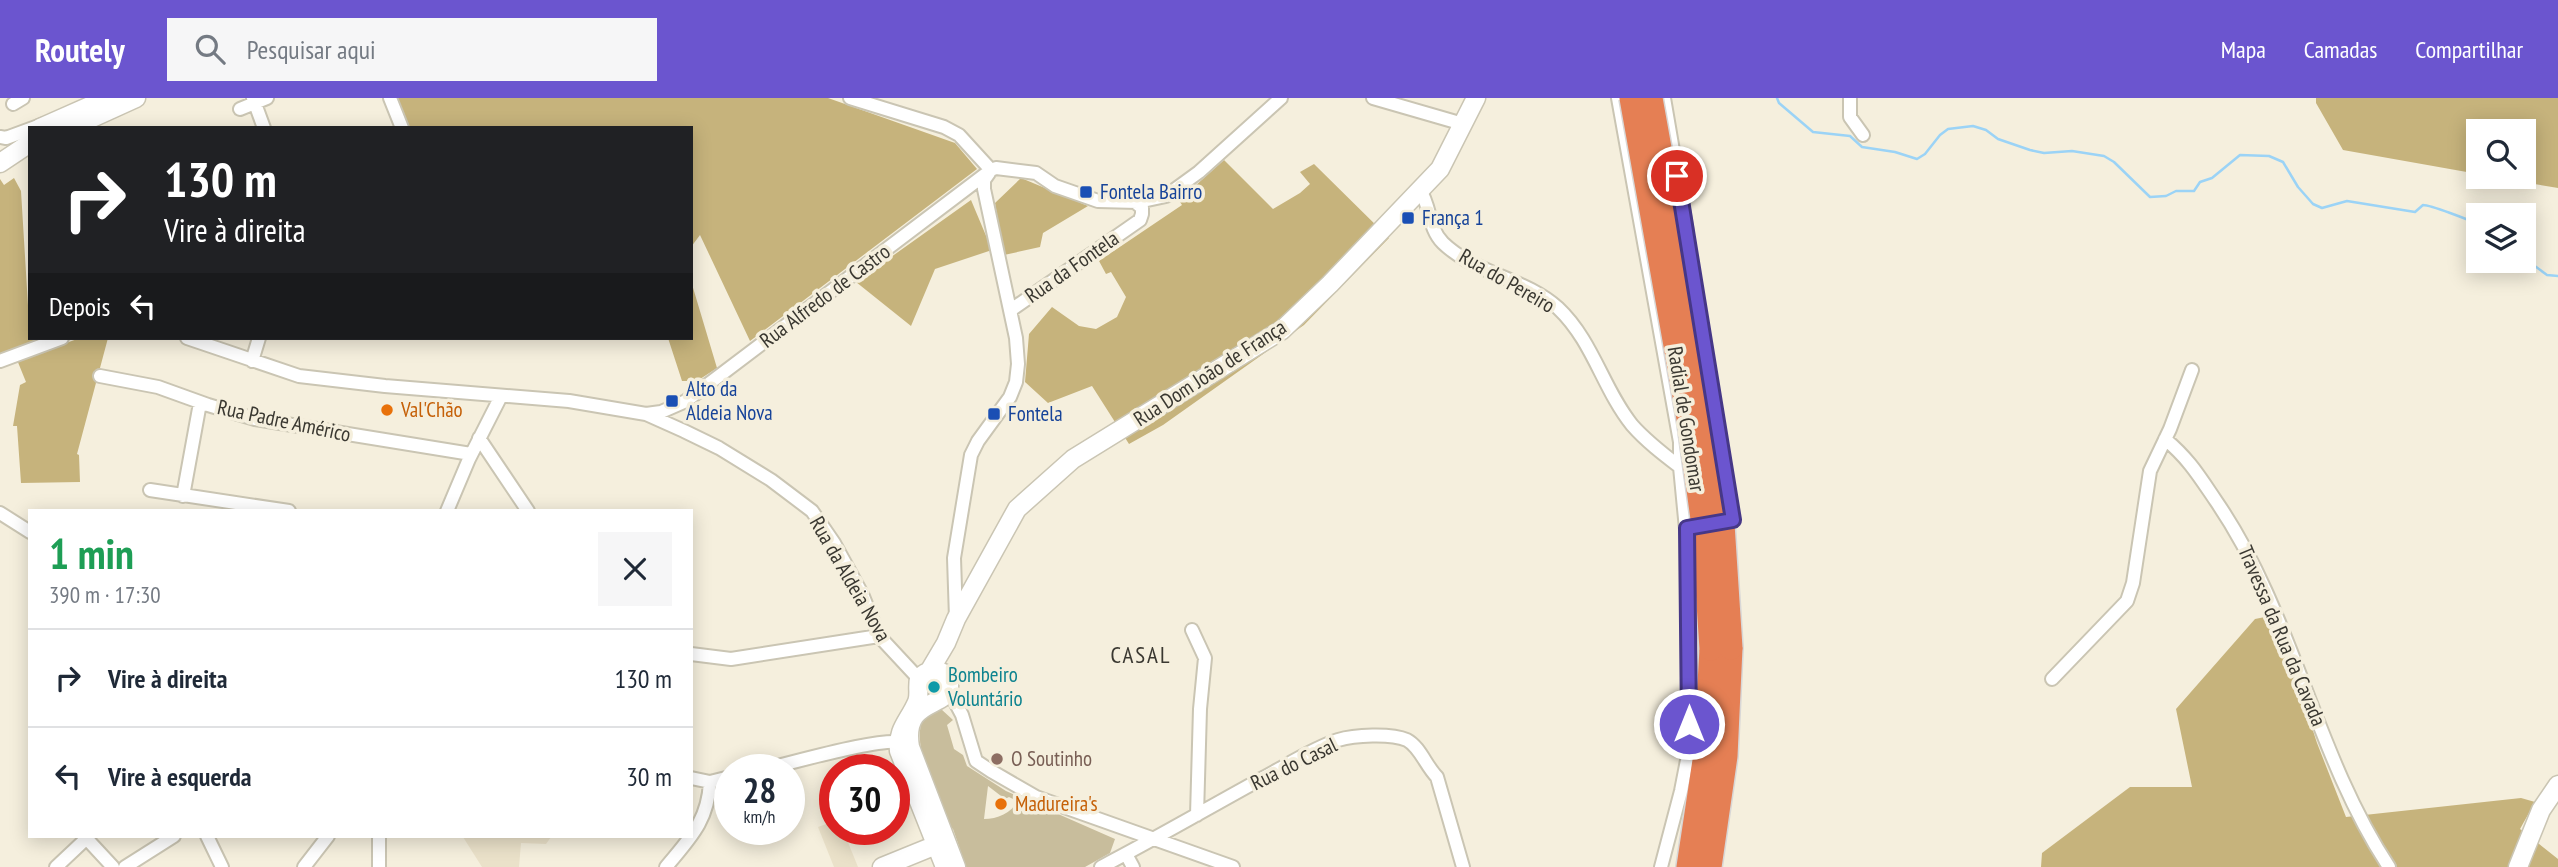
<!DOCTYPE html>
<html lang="pt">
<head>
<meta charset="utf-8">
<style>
	body { margin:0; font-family:"PT Sans Narrow",sans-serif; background:#f6f6f7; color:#1f2937; height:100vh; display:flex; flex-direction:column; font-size:26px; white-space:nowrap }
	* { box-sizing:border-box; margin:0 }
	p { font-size:23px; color:#747a83 }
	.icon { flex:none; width:38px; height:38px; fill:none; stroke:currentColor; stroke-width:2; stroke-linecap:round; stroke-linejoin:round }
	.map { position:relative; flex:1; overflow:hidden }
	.sheet { position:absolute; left:28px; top:411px; width:665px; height:329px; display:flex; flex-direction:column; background:#fff; border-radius:0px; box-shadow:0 4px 18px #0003 }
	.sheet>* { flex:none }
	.banner { position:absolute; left:28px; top:28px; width:665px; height:214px; border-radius:0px; box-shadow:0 4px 18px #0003; background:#202124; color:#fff; overflow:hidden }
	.tools { position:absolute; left:2466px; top:21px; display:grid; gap:14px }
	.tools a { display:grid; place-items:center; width:70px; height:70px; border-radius:0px; background:#fff; box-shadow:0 4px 18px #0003; font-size:35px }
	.speed { position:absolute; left:714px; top:656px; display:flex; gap:14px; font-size:35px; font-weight:700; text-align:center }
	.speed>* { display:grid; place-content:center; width:91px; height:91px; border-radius:50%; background:#fff; box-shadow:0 4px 18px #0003; line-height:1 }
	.speed small { font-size:18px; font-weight:400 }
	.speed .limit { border:10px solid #d22; background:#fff; color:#111 }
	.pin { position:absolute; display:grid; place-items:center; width:60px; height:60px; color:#fff; margin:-30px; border:4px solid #fff; border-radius:50%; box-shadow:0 2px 7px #0007 }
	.me { position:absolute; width:77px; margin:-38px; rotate:0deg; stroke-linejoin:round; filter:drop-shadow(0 0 5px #0008) }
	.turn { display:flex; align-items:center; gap:24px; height:147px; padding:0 21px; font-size:32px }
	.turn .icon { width:91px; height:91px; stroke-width:2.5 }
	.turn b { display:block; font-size:49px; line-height:60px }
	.then { display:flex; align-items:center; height:66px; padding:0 21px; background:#0003; gap:14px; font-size:26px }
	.round { display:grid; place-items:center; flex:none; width:74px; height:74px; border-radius:0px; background:#f6f6f7 }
	.headline { display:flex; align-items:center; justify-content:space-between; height:119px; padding:0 21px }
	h1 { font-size:42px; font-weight:600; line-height:52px; color:#1e9e55 }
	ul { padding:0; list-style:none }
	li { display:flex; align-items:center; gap:21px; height:98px; padding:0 21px; border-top:2px solid #e0e1e3 }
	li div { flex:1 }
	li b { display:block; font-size:26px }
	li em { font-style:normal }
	header { display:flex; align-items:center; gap:42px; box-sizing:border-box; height:98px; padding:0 35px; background:#6b55cf; color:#fff }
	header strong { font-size:33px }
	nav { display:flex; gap:38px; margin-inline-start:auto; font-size:24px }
	.search { width:490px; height:63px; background:#f6f6f7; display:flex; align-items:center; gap:18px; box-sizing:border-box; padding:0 24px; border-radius:0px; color:#747a83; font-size:26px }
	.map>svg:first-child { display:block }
</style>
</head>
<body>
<header>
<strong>Routely</strong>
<div class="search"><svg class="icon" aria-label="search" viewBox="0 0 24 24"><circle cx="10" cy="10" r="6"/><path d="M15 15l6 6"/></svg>Pesquisar aqui</div>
<nav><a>Mapa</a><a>Camadas</a><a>Compartilhar</a></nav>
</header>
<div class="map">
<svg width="2558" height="769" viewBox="0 0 2558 769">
	<rect width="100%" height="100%" fill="#f5efdd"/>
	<path fill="#eae1c9" d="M835 723V732H843L858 769H834L818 729Z
		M463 739H551L546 746 521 745 519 769H482Z"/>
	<path fill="#c8bd9c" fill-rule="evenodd" d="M941 611 953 622 947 627 954 651 963 657 967 668 1006 693 1115 741 1110 755 1085 769H966L953 731 945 725C937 701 895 614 941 611ZM988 688 1005 701 1009 699 1017 703C1012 715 997 721 984 721Z"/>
	<path fill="#c6b37c" d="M393 0H828L955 45 977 71 750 243 700 137 691 149V30H406Z
		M2316 0H2558V90L2492 79H2524V33H2478V76L2343 52 2316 5Z
		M1224 62 1273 111 1300 95 1310 86 1300 74 1314 66 1389 140 1304 227 1163 327 1129 346 1092 288 1048 305 1025 284 1029 236 1052 209 1079 228 1096 231 1117 219 1126 199 1111 174 1106 176 1099 163 1182 107 1180 104 1196 91 1195 88Z
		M14 80 21 93 30 240H38L44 253 80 240H108L77 356 79 357 80 384 21 385 17 328H13L20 287 26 284 13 252 0 256V81L4 87Z
		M1021 80 1088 108 1043 135 1040 149 1004 157 995 105Z
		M971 102 992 152 935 171 911 228 856 184Z
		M691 183 717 270 697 283H682L668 240H691Z
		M2275 517 2317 645 2346 719 2521 700 2535 704 2520 731 2558 761V769H2041L2042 755 2130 689H2192L2176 611 2255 521Z"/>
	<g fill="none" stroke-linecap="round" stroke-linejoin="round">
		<path stroke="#9bd3f6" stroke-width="2.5" d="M1777 0 1779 5 1813 34 1850 38 1862 49 1895 54 1917 61 1925 56 1940 37 1948 31 1973 28 1986 32 1998 41 2030 52 2044 55 2072 53 2104 58 2114 64 2150 99 2166 98 2176 93H2194L2200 84 2212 80 2240 57 2269 58 2283 64 2298 89 2313 106 2322 110 2347 103 2415 114 2423 107C2431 107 2469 122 2478 126
			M2524 160 2547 177 2558 178"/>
		<g stroke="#cac5b3" stroke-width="16">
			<path id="street" d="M253 0 264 30
				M390 0 402 30
				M850 0 944 29 959 37 991 72
				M1373 0 1463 26
				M1618 0 1680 344V369L1688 452 1689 652 1681 693 1661 769
				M1664 0 1687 134
				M1850 0V19L1863 37
				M13 6 23 0
				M240 11 267 0
				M0 39 6 40 44 26
				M1420 92C1431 109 1428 130 1443 145 1475 176 1525 180 1558 210 1593 243 1603 291 1632 327 1646 343 1663 356 1680 369
				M1011 212 1140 122 1142 116V110L1135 104
				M187 240 299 278 385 288 569 303 646 316 684 333 719 350 771 382 812 413 834 445 862 496 879 538 919 581
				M0 263 62 240
				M252 263 259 240
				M100 278 158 289 208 307 255 321 471 356
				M646 316 661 314 686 303 991 72 996 70 1036 75 1055 88 1098 103 1138 104 1166 98 1199 74 1281 0
				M479 340 528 413
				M2165 341C2189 361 2199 378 2216 403 2293 515 2314 655 2389 769
				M150 392 289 413
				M183 398 200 305
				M447 413 469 361 501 298
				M0 415 30 434
				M956 520 954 460 971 357 978 343 1010 299 1016 284 1018 266 1016 240 984 91V82L989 75
				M1192 532 1205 560 1200 611 1197 717
				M691 556 731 561 879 538
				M2052 581 2127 503 2133 485 2150 373 2170 331 2192 272
				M946 596 953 600 962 617 976 663 991 673 1036 699 1233 769
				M761 672C789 666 882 638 904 645
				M691 680 710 684 730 679
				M207 738 222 769
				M379 738V769
				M87 741 113 769
				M1126 756 1133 769
				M56 769 89 738
				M125 769 174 738
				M304 769 328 738
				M666 769C690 740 708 723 710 684
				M1101 769C1155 741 1208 710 1261 681 1286 668 1311 651 1338 642 1354 637 1391 635 1407 642 1420 649 1426 668 1437 679L1463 769"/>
		</g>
		<g stroke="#cac5b3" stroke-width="21">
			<path id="secondary" d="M40 30 108 0
				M70 30 136 0
				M0 65 30 45
				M930 572 946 545 956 521 1017 411 1073 361 1282 232 1330 186 1440 71 1476 0
				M882 769 946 743
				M945 769 899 653C897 631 909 623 917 604 920 597 917 589 919 581 928 568 951 570 949 589 946 611 902 600 910 649L956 769
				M2518 769 2541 712 2558 687"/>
		</g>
		<g stroke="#d8d7d6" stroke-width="26">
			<path id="highway" d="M1688 769 1705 656 1711 551
				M1710 769 1726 658 1731 550"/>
		</g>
		<use href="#street" stroke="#fff" stroke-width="12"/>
		<use href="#secondary" stroke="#fff" stroke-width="18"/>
		<use href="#highway" stroke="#e57f54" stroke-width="23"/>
		<g stroke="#d8d7d6" stroke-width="26" stroke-linecap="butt">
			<path id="highway-bridge" d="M1631 0 1689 326 1703 428 1711 551
				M1651 0 1709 323 1723 426 1731 550"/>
		</g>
		<use href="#highway-bridge" stroke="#e57f54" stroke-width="23"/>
	</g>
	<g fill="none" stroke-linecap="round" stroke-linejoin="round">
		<g stroke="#463787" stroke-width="18">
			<path id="route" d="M1677 78 1733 422 1687 430 1689 626"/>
		</g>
		<use href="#route" stroke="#6b55cf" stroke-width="12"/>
	</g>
	<g fill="#1a4fb4" stroke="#f5efdd" stroke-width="2.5">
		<rect x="1079" y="87" width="14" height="14" rx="3.5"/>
		<rect x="1401" y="113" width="14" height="14" rx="3.5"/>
		<rect x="665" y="296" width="14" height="14" rx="3.5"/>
		<rect x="987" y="309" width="14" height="14" rx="3.5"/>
	</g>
	<g fill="#e8710a" stroke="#f5efdd" stroke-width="2.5">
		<circle cx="387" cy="312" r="7"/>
		<circle cx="1001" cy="706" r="7"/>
	</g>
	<circle fill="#0f9aa8" stroke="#f5efdd" stroke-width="2.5" cx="934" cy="589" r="7"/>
	<circle fill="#8d6e63" stroke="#f5efdd" stroke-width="2.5" cx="997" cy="661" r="7"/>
	<g text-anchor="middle" stroke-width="7" stroke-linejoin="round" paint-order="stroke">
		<g font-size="21" fill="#164399" stroke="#f5efdd" text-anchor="start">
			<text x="1100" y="101">Fontela Bairro</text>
			<text x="1422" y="127">França 1</text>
			<text x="686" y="298">Alto da<tspan x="686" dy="24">Aldeia Nova</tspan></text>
			<text x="1008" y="323">Fontela</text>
		</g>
		<g font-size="21" fill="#3a3831" stroke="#f5efdd">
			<text transform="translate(1072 169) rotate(-35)" y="7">Rua da Fontela</text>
			<text transform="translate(1507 183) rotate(30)" y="7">Rua do Pereiro</text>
			<text transform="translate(825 198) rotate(-37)" y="7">Rua Alfredo de Castro</text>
			<text transform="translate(1210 275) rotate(-33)" y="7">Rua Dom João de França</text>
			<text transform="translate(1686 321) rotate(81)" y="7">Radial de Gondomar</text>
			<text transform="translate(284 323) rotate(12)" y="7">Rua Padre Américo</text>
			<text transform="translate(850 481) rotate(60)" y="7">Rua da Aldeia Nova</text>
			<text transform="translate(2282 538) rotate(67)" y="7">Travessa da Rua da Cavada</text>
			<text transform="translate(1294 666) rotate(-26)" y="7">Rua do Casal</text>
		</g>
		<g font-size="21" fill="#c56008" stroke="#f5efdd" text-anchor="start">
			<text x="401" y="319">Val'Chão</text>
			<text x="1015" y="713">Madureira's</text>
		</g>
		<g font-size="21" fill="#0d838f" stroke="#f5efdd" text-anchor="start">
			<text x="948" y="584">Bombeiro<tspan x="948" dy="24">Voluntário</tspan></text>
		</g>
		<g font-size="21" fill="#785e54" stroke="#f5efdd" text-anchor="start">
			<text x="1011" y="668">O Soutinho</text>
		</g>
		<g font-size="23" letter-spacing="2" fill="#3a3831" stroke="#f5efdd">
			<text x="1141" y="565">CASAL</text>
		</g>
	</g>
</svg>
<div class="tools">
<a><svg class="icon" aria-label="search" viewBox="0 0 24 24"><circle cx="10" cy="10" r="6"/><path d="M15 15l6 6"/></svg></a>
<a><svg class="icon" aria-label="layers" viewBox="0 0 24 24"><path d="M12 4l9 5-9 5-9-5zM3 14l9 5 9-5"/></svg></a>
</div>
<div class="speed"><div>28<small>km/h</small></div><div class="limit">30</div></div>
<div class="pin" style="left:1677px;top:78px;background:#d93025"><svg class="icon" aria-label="arrive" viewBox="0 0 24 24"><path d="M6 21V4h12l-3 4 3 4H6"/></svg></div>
<svg class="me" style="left:1689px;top:626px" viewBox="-20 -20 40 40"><circle r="17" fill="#6b55cf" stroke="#fff" stroke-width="3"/><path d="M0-11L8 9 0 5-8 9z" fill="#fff"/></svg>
<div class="banner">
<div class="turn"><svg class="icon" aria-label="right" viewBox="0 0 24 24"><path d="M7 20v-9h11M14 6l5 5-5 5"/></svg><div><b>130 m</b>Vire à direita</div></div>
<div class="then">Depois<svg class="icon" aria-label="left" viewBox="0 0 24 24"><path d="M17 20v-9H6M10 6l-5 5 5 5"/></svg></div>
</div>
<section class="sheet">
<div class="headline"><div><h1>1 min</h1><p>390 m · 17:30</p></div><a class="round"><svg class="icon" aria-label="close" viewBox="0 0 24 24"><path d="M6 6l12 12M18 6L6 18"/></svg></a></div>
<ul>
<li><svg class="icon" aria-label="right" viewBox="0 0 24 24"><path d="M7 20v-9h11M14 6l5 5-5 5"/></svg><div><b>Vire à direita</b></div><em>130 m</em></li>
<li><svg class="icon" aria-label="left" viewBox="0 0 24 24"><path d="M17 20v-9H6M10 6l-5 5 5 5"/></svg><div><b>Vire à esquerda</b></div><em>30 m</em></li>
</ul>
</section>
</div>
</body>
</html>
